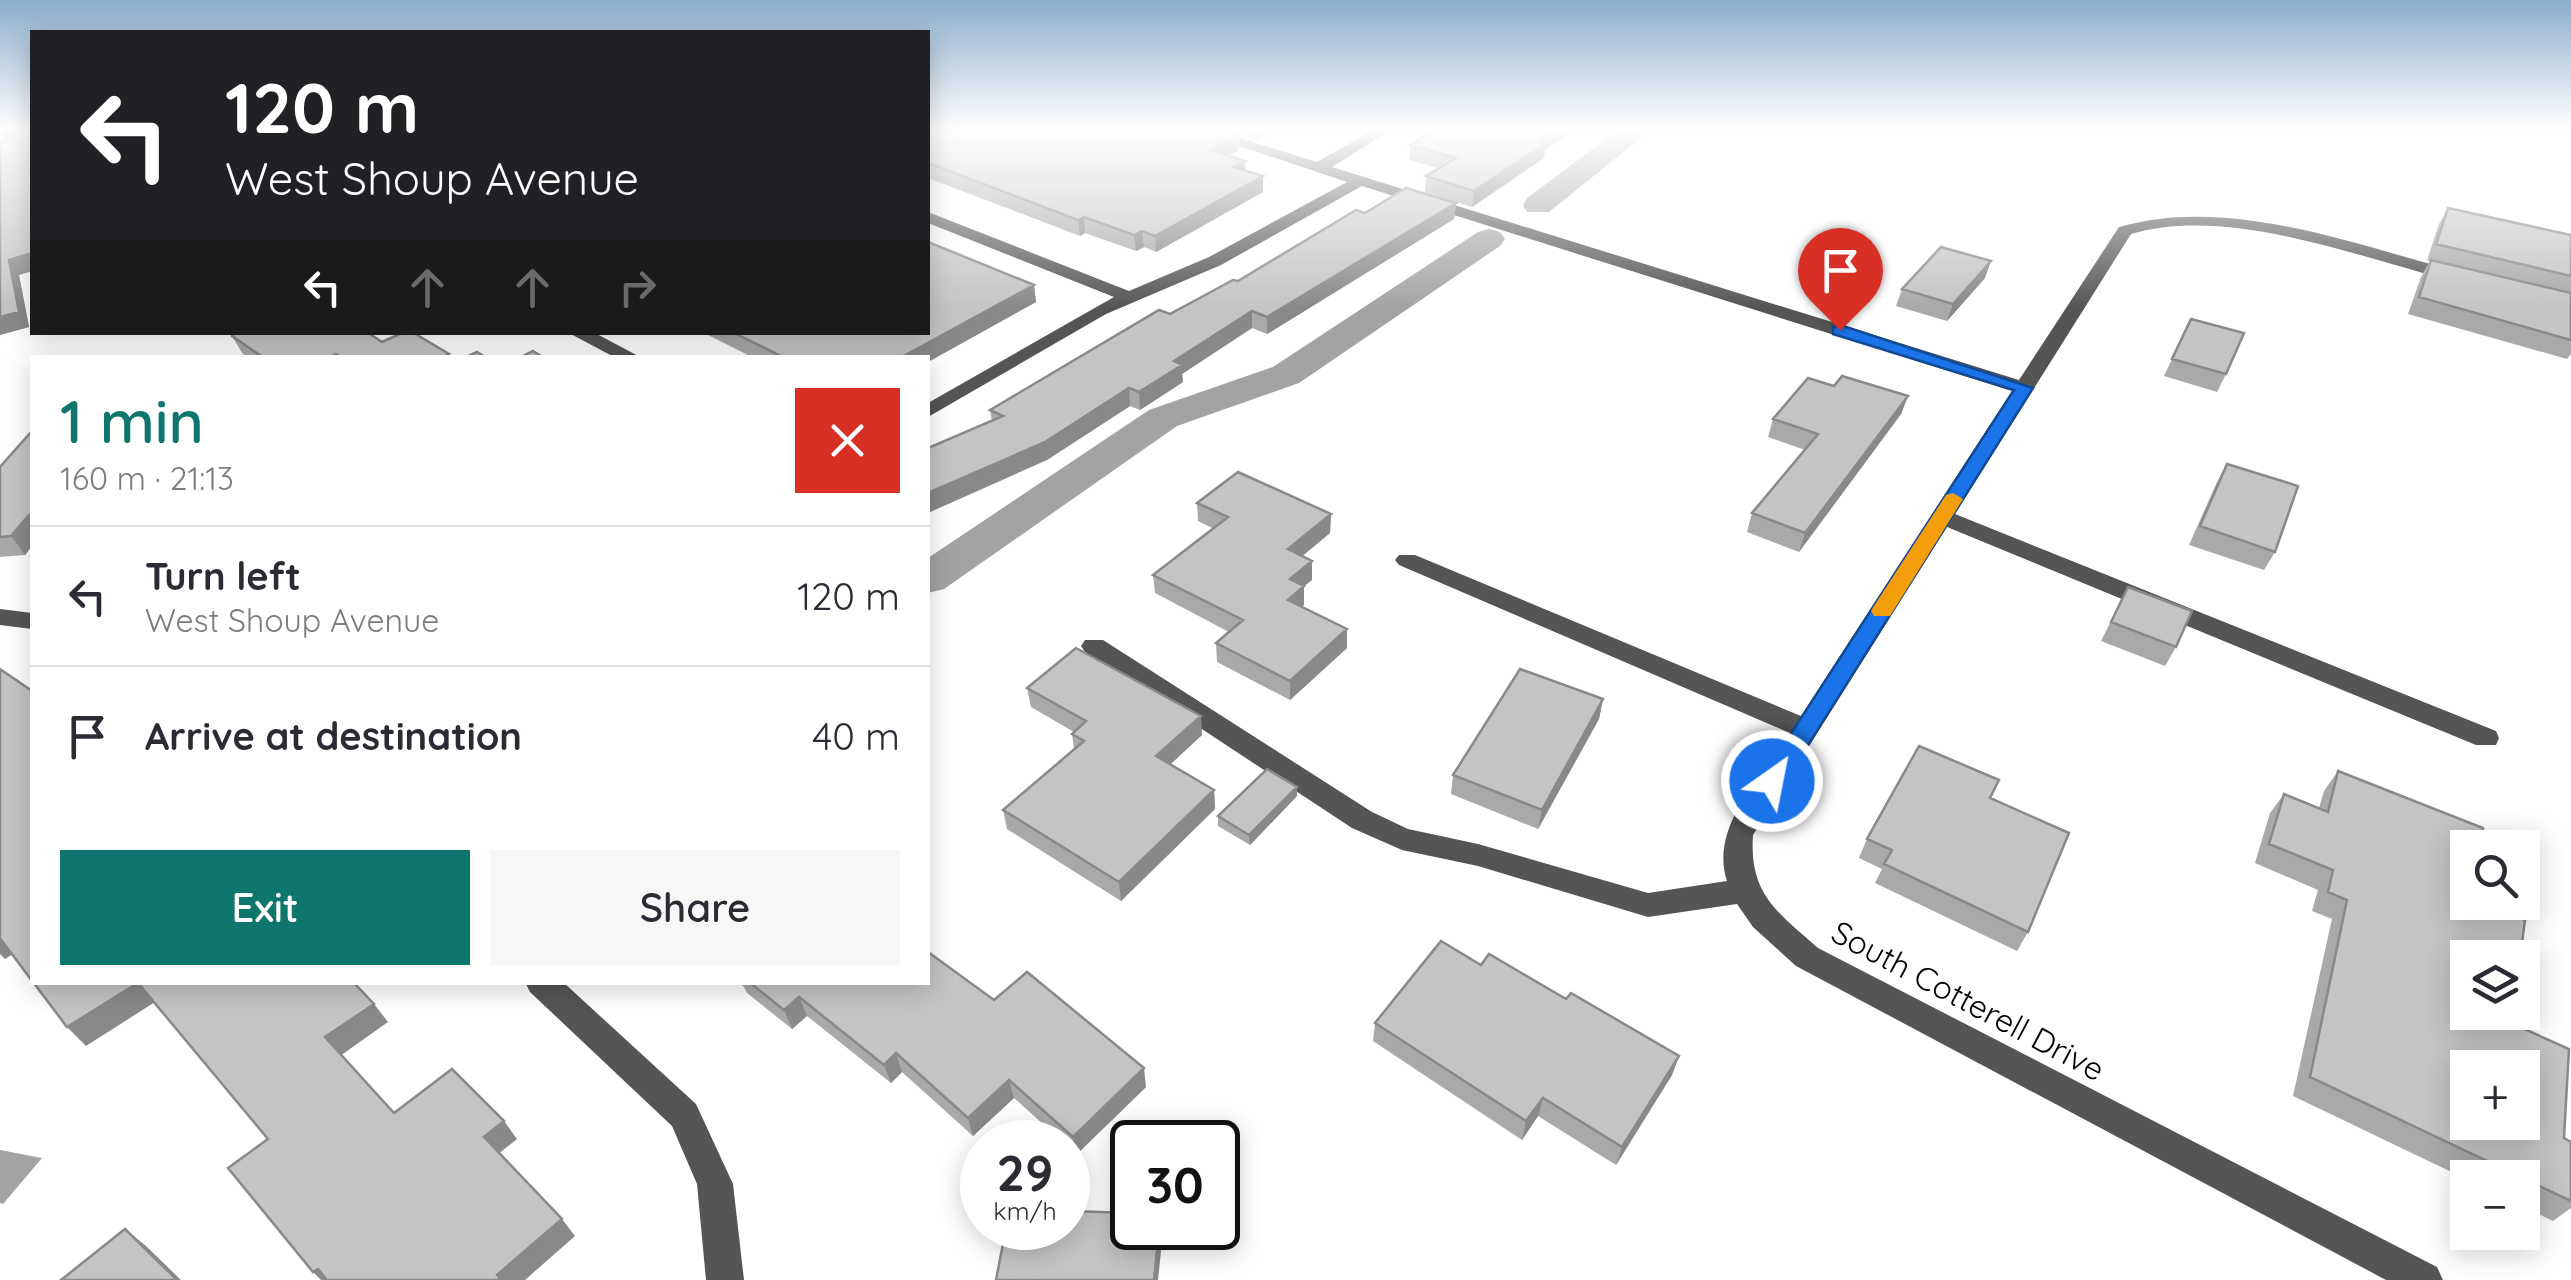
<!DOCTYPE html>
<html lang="en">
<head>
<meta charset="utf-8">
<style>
	body { margin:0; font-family:Quicksand,sans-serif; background:#f7f7f7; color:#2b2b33; height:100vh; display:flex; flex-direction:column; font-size:38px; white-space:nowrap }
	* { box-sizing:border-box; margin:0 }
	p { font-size:32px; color:#7c7c81 }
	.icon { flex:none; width:55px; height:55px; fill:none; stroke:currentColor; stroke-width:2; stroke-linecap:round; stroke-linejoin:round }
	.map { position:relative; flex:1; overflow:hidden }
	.drawer { position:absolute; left:30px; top:355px; width:900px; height:630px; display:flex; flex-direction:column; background:#fff; border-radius:0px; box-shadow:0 5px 25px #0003 }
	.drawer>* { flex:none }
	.top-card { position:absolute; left:30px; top:30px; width:900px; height:305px; border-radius:0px; box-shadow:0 5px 25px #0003; background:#202124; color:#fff; overflow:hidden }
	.fabs { position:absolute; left:2450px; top:830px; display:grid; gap:20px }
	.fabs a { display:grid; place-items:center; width:90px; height:90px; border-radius:0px; background:#fff; box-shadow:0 5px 25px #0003; font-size:50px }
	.speed { position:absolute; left:960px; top:1120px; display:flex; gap:20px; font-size:50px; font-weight:700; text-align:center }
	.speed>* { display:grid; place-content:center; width:130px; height:130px; border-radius:50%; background:#fff; box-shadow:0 5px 25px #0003; line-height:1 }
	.speed small { font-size:25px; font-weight:400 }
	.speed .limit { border:5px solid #111; border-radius:15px; background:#fff; color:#111 }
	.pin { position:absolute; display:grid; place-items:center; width:85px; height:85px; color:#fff; margin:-102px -42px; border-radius:50% 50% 50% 0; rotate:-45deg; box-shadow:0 0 10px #0007 }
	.pin .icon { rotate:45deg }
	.me { position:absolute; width:110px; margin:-55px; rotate:33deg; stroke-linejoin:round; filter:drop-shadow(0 0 8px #0008) }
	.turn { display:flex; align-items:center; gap:35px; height:210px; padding:0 30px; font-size:45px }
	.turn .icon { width:130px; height:130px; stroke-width:2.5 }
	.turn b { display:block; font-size:70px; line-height:85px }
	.lanes { display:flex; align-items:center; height:95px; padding:0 30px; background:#0003; justify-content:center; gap:50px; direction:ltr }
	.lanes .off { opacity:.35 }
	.round { display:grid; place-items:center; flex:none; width:105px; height:105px; border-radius:0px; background:#f7f7f7 }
	.headline { display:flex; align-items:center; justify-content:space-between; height:170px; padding:0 30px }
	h1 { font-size:60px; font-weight:600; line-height:75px; color:#0f766e }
	.primary-button { display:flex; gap:20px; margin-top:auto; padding:20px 30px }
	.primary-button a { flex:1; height:115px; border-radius:0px; background:#0f766e; color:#fff; font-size:40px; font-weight:600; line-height:115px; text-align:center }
	.primary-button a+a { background:#f7f7f7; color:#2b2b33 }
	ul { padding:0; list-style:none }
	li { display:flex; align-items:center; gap:30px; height:140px; padding:0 30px; border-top:2px solid #e1e1e2 }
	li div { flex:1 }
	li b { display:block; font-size:38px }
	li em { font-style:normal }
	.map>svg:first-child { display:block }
</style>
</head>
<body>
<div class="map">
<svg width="2571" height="1280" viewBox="0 0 2571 1280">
	<rect width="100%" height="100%" fill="#fff"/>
	<path fill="#a3a3a3" d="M0 1150 42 1158 3 1204 0 1203Z"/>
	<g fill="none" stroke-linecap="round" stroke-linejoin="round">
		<path fill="#a3a3a3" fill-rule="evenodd" d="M1620 129H1652L1549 212H1527L1523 205 1527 198Z
			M1489 229 1500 232 1505 239 1500 246 1299 383 1177 426 944 589 928 593V558L1149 410 1273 367 1478 232Z"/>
		<path fill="#555" fill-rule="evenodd" d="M1188 129H1211L1317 162 1375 129H1393L1332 167 2019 380 2119 227C2230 195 2355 245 2463 273V281L2457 282C2360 258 2230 205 2131 234L1955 514 2496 731 2499 738 2496 745H2476L1947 527 1753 835C1749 894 1777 912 1818 948L2437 1267 2443 1280H2386L1796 966 1753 927 1737 904 1648 917 1478 866 1402 850 1352 828 1085 652 1081 646 1085 640H1103L1372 812 1408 829 1478 844 1648 893 1727 881C1709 827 1762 775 1790 733L1399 565 1395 560 1399 555H1415L1801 716 2012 391 1362 186 1221 265 1106 314 928 417V403L1114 297 928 223V212L1129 291 1209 257 1347 182Z
			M567 332H593L642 358H616Z
			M0 609 32 613V629L0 625Z
			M525 982H563L696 1104 733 1184 744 1280H706L697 1184 672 1126 530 992Z"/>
	</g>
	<path fill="#a9a9a9" d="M0 129H32V271L19 275 29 327 0 335 5 140 0 133Z
		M928 129 1239 150 1229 155 1245 161V170L1263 176V192L1156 252 1144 247 1136 251 1085 233 1080 236 928 178Z
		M1224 129H1276L1258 140Z
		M1410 145 1545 150 1544 158 1472 207 1425 192 1426 176 1438 168 1409 160Z
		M1456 203 1454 219 1267 334 1252 328 1182 374 1183 382 1140 410 1130 406 1047 460 992 421 990 410 1170 314 1238 281 1365 213Z
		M2448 208 2571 235V354L2567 359 2408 314 2421 277 2430 261 2427 260 2439 224Z
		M1985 278 1947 321 1896 306 1902 289Z
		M1034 285 1036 302 928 362V358H754L702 332H928Z
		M2191 319 2226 374 2217 392 2164 376Z
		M232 336 382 342 450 358H248L242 353Z
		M1834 386 1908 396 1901 414 1799 552 1747 532 1752 513 1805 450 1768 437 1773 419Z
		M32 431V546L25 555 0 557V467Z
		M2227 464 2275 552 2264 570 2189 545 2217 482Z
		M1197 503 1331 514 1330 533 1302 556 1312 580 1304 586V605L1301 606 1347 648 1290 700 1217 662 1216 643 1229 632 1155 593 1153 575 1214 529 1198 521Z
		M2128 587 2176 647 2165 666 2101 641Z
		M1027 688 1202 735 1170 764 1214 790 1215 809 1121 901 1007 829 1003 810 1074 749 1072 734 1074 732 1031 707Z
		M1603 699 1599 719 1538 829 1451 794 1453 775Z
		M2338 771 2468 902 2513 1024 2564 1138 2571 1142V1208L2553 1221 2522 1206V1178H2468V1180L2293 1096 2332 919 2312 911 2318 890 2255 863 2270 813 2284 794 2319 808 2324 791Z
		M1297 787V796L1250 845 1218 826V816Z
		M1990 798 2028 932 2017 951 1875 883 1882 869 1859 858 1867 839Z
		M1481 965 1566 999 1679 1056 1672 1075 1616 1165 1538 1116 1522 1140 1373 1041 1375 1023Z
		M739 982H928L994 1000 1146 1087 1076 1155 1068 1147V1142H1063L1014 1098 973 1136 902 1072 891 1083 807 1016 792 1029 747 993 744 987Z"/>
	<path fill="#898989" d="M1258 129H1276L1258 140Z
		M1555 129H1576L1545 150 1544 158 1472 207 1474 191 1538 141Z
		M1239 135V150L1211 165V150Z
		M1245 161 1246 176 1234 167Z
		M1263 176V192L1156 252 1155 236Z
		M1456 203 1454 219 1267 334V317Z
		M1084 217 1085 233 1080 236 1078 220Z
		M1142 231 1144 247 1136 251 1134 235Z
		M32 253V271L19 275 29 327 0 335V317L9 260Z
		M1991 261 1985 278 1947 321 1953 304Z
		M1034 285 1036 302 928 362V358H900Z
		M1252 311V328L1182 374 1183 382 1140 410 1139 392 1174 361Z
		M1129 388 1130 406 1047 460 928 513V493Z
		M1908 396 1901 414 1799 552 1805 533Z
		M1331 514 1330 533 1288 568V549Z
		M29 515 32 520V546L25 555 11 536Z
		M1312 561V580L1304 586V605L1288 619 1290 579Z
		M1347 629V648L1290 700V681Z
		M1603 699 1599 719 1538 829 1542 810Z
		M1201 716 1202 735 1158 776 1156 756Z
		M1297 787V796L1250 845 1249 835Z
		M1214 790 1215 809 1121 901 1119 882Z
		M0 936 16 952 5 959 0 954Z
		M138 983 155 1002 86 1046 67 1027Z
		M799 997 807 1016 792 1029 784 1010Z
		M374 1004 388 1022 340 1056 325 1037Z
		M896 1053 902 1072 891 1083 884 1065Z
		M1679 1056 1672 1075 1616 1165 1622 1147Z
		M1144 1068 1146 1087 1076 1155 1073 1137Z
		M1009 1080 1014 1098 973 1136 968 1118Z
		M1543 1098 1538 1116 1522 1140 1526 1121Z
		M504 1121 517 1139 497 1155 484 1137Z
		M562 1219 575 1236 525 1280H501L497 1275Z
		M1159 1228H1162L1163 1232 1158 1280H1154Z
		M125 1229 146 1246 181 1280H177Z
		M318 1269 330 1280H321L313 1272Z"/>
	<path fill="#c4c4c4" stroke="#898989" stroke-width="2.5" fill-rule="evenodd" d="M0 129H32V253L9 260 19 312 0 317V142L13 138Z
		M928 129H1222L1239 135 1211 150 1245 161 1234 167 1263 176 1155 236 1142 231 1134 235 1084 217 1078 220 928 163Z
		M1435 129H1555L1538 141 1546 143 1474 191 1426 176 1456 158 1410 145Z
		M1406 188 1456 203 1267 317 1252 311 1174 361 1182 365 1139 392 1129 388 1045 442 928 493V448L1003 416 990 410 1159 310 1170 314 1233 280 1238 281 1356 210 1365 213Z
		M2448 208 2571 235V276L2436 244Z
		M928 242 1034 285 900 358H785L732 332H928Z
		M1941 247 1991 261 1953 304 1902 289Z
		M2431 260 2571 293V340L2419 297Z
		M2191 319 2244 333 2226 374 2172 359Z
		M233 332H367L382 342 404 332H412L449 354 441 358H342L336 354 328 358H264L232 336Z
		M533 351 544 358H519Z
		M477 352 487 358H464Z
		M1842 376 1908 396 1805 533 1752 513 1818 434 1773 419 1808 378 1834 386Z
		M32 431V516L29 515 11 536 0 537V467Z
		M2227 464 2298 486 2275 552 2200 526Z
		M1238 472 1331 514 1288 549 1312 561 1290 579 1304 586 1288 600 1347 629 1290 681 1216 643 1243 620 1153 575 1228 517 1197 503Z
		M2128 587 2192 611 2176 647 2111 622Z
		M1076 648 1201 716 1156 756 1214 790 1119 882 1003 810 1084 741 1072 734 1086 721 1027 688Z
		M0 669 32 691V981L0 938Z
		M1520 669 1603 699 1542 810 1453 775Z
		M1919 746 1999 780 1990 798 2069 833 2028 932 1884 864 1892 850 1867 839Z
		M1267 769 1297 787 1249 835 1218 816Z
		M2338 771 2483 828 2480 848H2468V902H2483L2525 920 2520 958H2468V1012H2514L2513 1024 2569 1049 2564 1138 2571 1142V1201L2310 1077 2347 900 2328 892 2333 870 2269 844 2284 794 2328 812ZM2468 1068H2522V1122H2468Z
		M1441 941 1481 965 1489 954 1566 999 1571 993 1679 1056 1622 1147 1543 1098 1526 1121 1375 1023Z
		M928 952 994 1000 1027 972 1144 1068 1073 1137 1009 1080 968 1118 896 1053 884 1065 799 997 784 1010 749 982H928Z
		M33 982H353L374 1004 325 1037 394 1113 452 1069 504 1121 484 1137 562 1219 497 1275 501 1280H327L318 1269 313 1272 228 1168 268 1139 138 983 67 1027Z
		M1068 1211 1132 1213V1228H1159L1154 1280H996L1006 1228H1068Z
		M125 1229 177 1280H61Z"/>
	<linearGradient id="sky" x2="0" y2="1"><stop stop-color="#8cadcc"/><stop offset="0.42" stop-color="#fff"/><stop offset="1" stop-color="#fff" stop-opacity="0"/></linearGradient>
	<rect width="2571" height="308" fill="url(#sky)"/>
	<path fill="#1a73e8" stroke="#114b97" stroke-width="2.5" d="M1840 325 2033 388 1781 788H1764L1760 781 1764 775 2014 390 1833 334V327Z"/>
	<path fill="#f59e0b" d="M1953 493 1963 499 1890 616H1874L1871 611 1874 606 1946 495Z"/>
	<g text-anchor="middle" stroke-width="9" stroke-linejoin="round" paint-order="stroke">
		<g font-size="32" fill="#000" stroke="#fff">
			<text transform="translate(1968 1001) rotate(28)" y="11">South Cotterell Drive</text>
		</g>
	</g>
</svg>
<div class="fabs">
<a><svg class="icon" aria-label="search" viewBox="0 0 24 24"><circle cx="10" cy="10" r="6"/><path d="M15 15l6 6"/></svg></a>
<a><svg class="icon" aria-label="layers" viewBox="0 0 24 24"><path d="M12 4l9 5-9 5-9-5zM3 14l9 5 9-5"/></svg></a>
<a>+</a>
<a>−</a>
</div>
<div class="speed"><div>29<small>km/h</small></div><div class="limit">30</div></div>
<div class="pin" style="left:1840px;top:330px;background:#d93025"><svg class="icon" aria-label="arrive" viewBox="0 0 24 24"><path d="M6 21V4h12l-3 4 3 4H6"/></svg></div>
<svg class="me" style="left:1772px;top:781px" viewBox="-20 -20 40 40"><circle r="17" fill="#1a73e8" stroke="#fff" stroke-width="3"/><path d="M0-11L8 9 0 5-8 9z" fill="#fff"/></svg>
<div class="top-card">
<div class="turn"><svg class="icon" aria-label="left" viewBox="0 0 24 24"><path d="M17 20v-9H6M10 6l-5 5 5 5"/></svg><div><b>120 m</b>West Shoup Avenue</div></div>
<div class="lanes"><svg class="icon" aria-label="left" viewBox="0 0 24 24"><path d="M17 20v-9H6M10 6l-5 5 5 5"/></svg><svg class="icon off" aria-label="ahead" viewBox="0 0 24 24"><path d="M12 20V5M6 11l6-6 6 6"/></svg><svg class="icon off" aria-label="ahead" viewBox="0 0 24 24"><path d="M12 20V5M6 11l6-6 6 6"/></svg><svg class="icon off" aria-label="right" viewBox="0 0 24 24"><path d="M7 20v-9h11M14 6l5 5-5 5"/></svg></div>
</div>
<section class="drawer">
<div class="headline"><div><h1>1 min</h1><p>160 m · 21:13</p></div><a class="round" style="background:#d93025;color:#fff"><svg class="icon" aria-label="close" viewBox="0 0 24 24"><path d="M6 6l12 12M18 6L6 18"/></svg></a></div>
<ul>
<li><svg class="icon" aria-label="left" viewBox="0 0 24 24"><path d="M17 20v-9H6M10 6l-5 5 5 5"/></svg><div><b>Turn left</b><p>West Shoup Avenue</p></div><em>120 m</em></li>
<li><svg class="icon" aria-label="arrive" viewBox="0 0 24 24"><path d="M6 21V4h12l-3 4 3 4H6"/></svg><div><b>Arrive at destination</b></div><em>40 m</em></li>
</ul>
<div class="primary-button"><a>Exit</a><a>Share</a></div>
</section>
</div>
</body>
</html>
